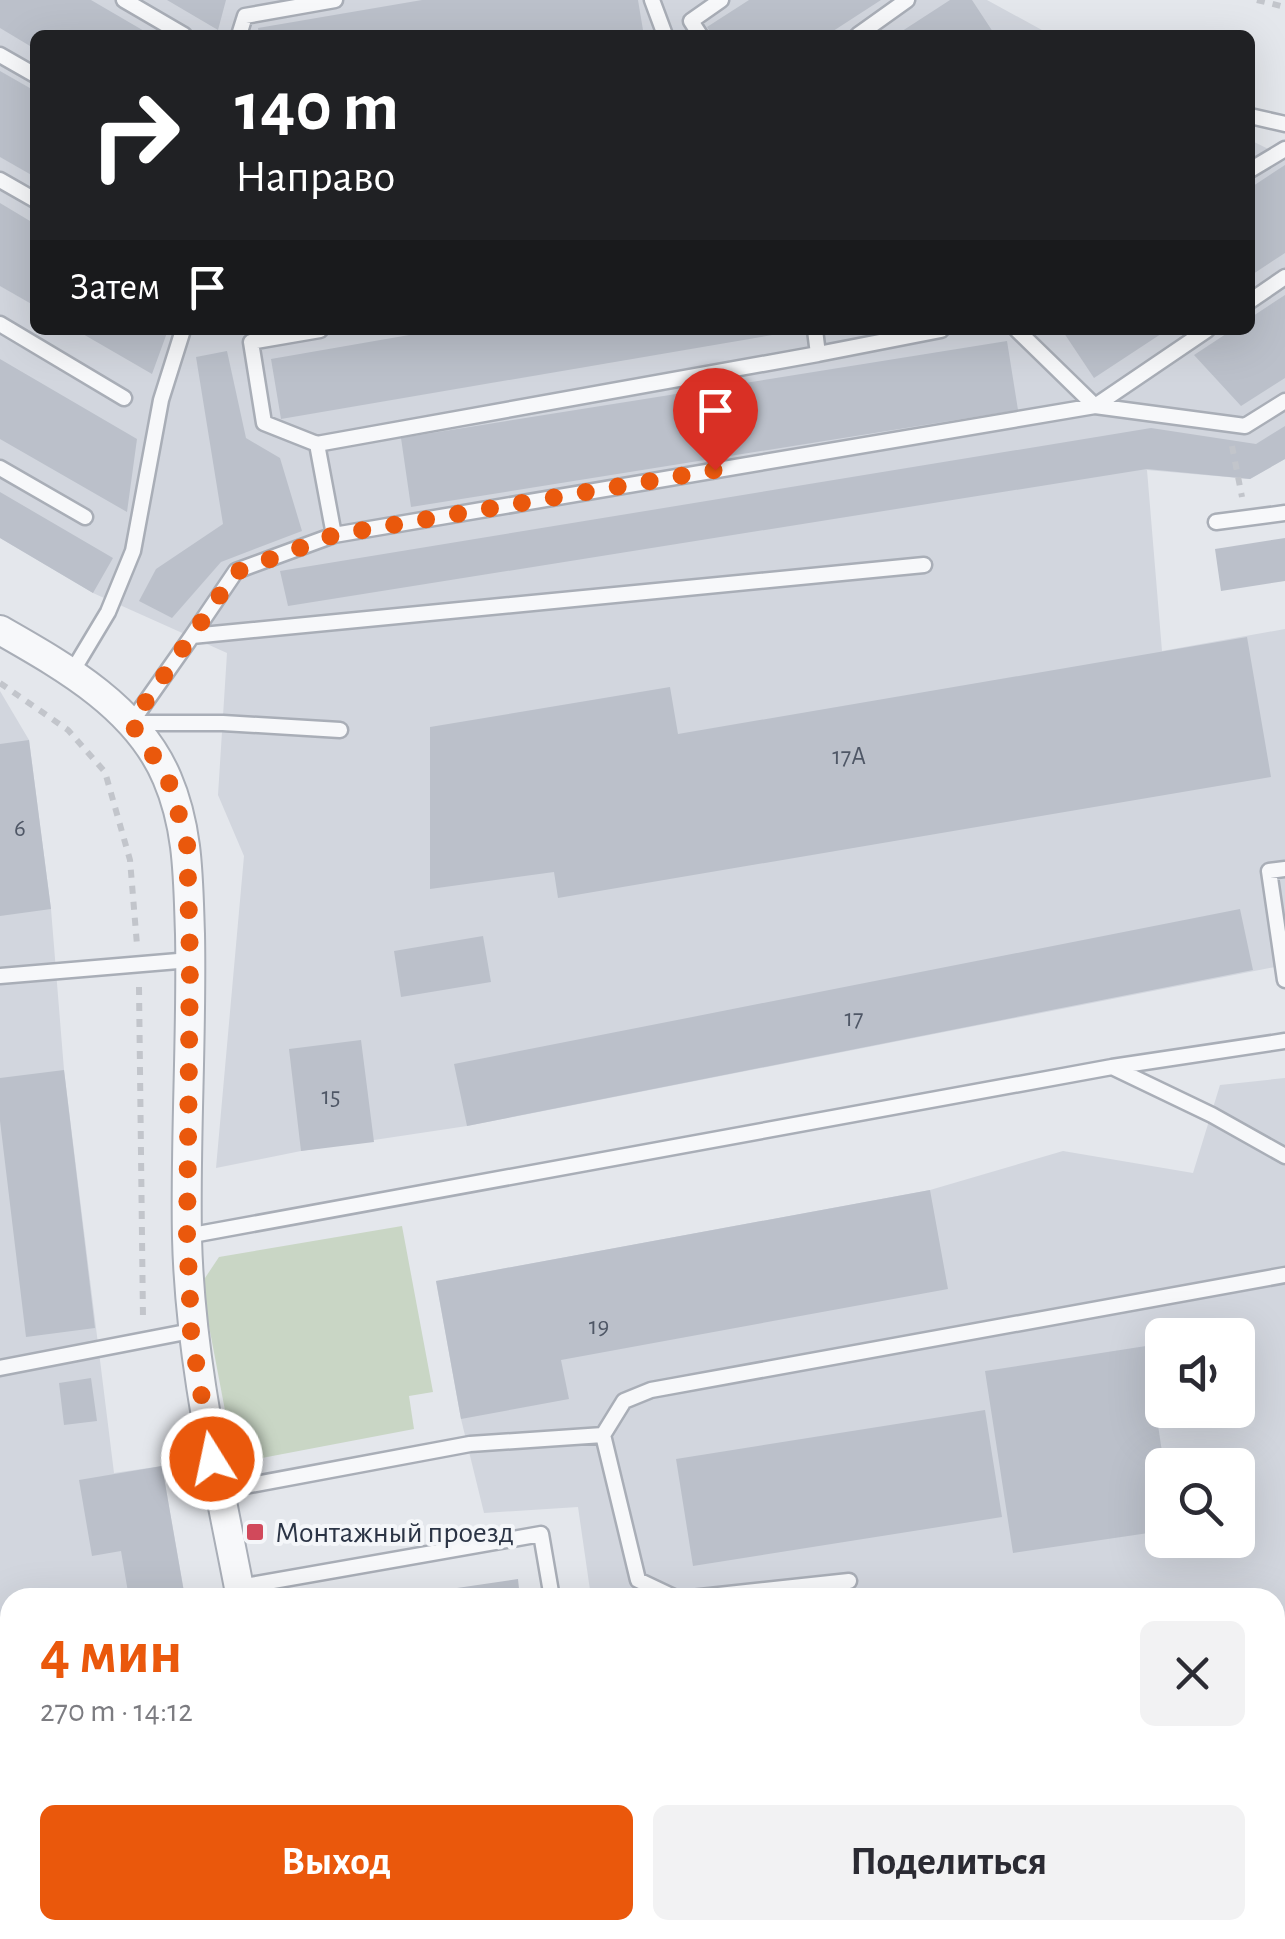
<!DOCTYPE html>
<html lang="ru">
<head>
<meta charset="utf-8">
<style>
	body { margin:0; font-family:"Alegreya Sans",sans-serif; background:#f2f2f3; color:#2b2b33; height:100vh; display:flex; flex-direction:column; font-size:38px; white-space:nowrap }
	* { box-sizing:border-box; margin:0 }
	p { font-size:32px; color:#7c7c81 }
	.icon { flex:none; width:55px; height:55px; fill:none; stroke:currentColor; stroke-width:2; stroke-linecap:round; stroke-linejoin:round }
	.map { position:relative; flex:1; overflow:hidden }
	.drawer { position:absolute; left:0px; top:1588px; width:1285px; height:352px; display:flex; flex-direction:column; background:#fff; border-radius:30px 30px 0 0; box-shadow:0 10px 40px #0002 }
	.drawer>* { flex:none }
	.hud { position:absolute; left:30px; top:30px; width:1225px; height:305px; border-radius:15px; box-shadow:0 10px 40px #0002; background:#202124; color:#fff; overflow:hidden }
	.controls { position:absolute; left:1145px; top:1318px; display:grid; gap:20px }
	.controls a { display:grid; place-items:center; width:110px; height:110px; border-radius:15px; background:#fff; box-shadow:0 10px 40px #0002; font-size:50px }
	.pin { position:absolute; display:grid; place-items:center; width:85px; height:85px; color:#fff; margin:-102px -42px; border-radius:50% 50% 50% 0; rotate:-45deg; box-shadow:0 0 10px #0007 }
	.pin .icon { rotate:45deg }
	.me { position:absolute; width:110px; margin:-55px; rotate:350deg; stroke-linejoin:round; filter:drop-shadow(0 0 8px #0008) }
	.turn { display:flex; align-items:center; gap:35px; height:210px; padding:0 40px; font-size:45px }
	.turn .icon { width:130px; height:130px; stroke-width:2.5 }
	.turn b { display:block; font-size:70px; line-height:85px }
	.then { display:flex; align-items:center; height:95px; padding:0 40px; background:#0003; gap:20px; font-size:38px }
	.round { display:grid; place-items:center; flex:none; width:105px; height:105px; border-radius:15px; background:#f2f2f3 }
	.headline { display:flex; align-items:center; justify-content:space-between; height:170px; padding:0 40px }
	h1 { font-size:60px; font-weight:600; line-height:75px; color:#ea580c }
	.action { display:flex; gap:20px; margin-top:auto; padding:20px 40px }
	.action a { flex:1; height:115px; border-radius:15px; background:#ea580c; color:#fff; font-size:40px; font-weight:600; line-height:115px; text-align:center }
	.action a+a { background:#f2f2f3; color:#2b2b33 }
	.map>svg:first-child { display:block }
</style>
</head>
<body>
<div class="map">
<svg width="1285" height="1939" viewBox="0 0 1285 1939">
	<rect width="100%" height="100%" fill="#e4e7ec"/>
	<path fill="#d2d6de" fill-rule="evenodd" d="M0 0H987L1051 35H35V330H1250V140L1285 157V459L1250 479 1147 470 1162 651 1285 629V965L467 1126 301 1151 216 1168 244 856 218 795 227 653 93 593 0 538Z
		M0 691 29 740 51 909 64 1070 114 1473 162 1466 185 1597 10 1598V1930H238L239 1939H0Z
		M1285 1078V1939H448L446 1930H1275V1598L591 1597 578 1507 484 1513 461 1419 436 1281 930 1190 1063 1151 1193 1173 1220 1085ZM1162 1335H1238V1410H1162ZM1162 1465H1238V1540H1162Z"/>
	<path fill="#c9d6c5" d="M402 1226 433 1392 409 1396 414 1429 235 1463 201 1284 219 1257Z"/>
	<path fill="#bbc0ca" d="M0 0H91L151 35H35V49L0 28Z
		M167 0H226L218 30Z
		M422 0H638L643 30 613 35H259L258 28Z
		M749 0H881L827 35H712L707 27Z
		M950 0H972L995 35H896Z
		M0 71 35 91V177L0 157Z
		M1285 165V253L1250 276V188Z
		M0 203 35 224V306L0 286Z
		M1285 295V378L1241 406 1194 355 1232 330H1250V318Z
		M76 330H168L152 374Z
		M438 330H790V332L281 419 271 359Z
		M1062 330H1167L1094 378Z
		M1007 341 1018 410 411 507 401 438Z
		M227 351 246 438 280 458 302 531 221 562 172 618 139 601 156 569 223 524 196 357Z
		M0 359 137 439 127 512 0 439Z
		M1285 426V459L1250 479 1147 469 288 606 280 571 1151 428 1256 444Z
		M0 492 113 558 93 593 0 538Z
		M1285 538V581L1221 591 1215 549Z
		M1247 637 1271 777 558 898 554 872 430 889V727L670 687 678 734Z
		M29 740 51 909 0 916V744Z
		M1240 909 1253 970 467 1126 454 1064Z
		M483 936 491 982 401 997 394 951Z
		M361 1040 374 1142 301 1151 289 1049Z
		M64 1070 95 1328 26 1337 0 1121V1078Z
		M930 1190 948 1289 561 1360 569 1399 461 1419 436 1281Z
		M1146 1346 1164 1465 1162 1531 1013 1553 985 1371Z
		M91 1378 97 1421 64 1425 59 1383Z
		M985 1410 1002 1517 693 1566 676 1459Z
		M162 1466 185 1598H129L121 1551 92 1556 79 1480Z
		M518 1579 520 1598H409V1595Z
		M1275 1781 1285 1825V1939H711L709 1930H1275Z"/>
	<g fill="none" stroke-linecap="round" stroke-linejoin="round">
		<g stroke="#a9aeb7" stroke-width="19">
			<path id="service" d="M124 0 184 35
				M652 0 665 35
				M239 35 245 16 335 0
				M700 35 691 21 721 0
				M858 35 907 0
				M0 55 35 75
				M1250 116 1285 124
				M1250 170 1285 149
				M0 180 35 200
				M1250 301 1285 277
				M0 324 124 398
				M320 330 251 342 264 423 317 444 334 535
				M1017 330 1095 406 1245 426 1285 401
				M818 354 941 330
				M317 444 818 354 815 330
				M0 468 85 517
				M1216 522 1285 513
				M192 636 236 571 334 535 1095 406 1207 330
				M72 672 108 612 133 551 161 400 183 330
				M340 730 223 723H131L192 636 924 565
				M1285 869 1269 871 1285 980
				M0 976 190 960
				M1112 1067 1212 1115 1285 1156
				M187 1236 1112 1067 1285 1041
				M0 1368 191 1331
				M603 1435 624 1401 651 1390 1285 1275
				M218 1491 470 1444 603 1435 638 1580 676 1598
				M239 1587 541 1534 552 1598
				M691 1598 849 1581
				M1275 1714 1285 1712
				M644 1930 646 1939
				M305 1937 346 1930"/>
		</g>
		<g stroke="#a9aeb7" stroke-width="32">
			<path id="minor" d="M0 630C63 666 137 707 167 778 189 829 188 880 190 934 192 1036 185 1137 187 1238 190 1361 218 1478 241 1598
				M303 1930 305 1939"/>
		</g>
		<path stroke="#c2c5cb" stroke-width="6" stroke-dasharray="8 8" stroke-linecap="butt" d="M1257 0 1285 7
			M1232 446 1242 497
			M0 683 68 730 105 772 130 860 137 945
			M139 987 143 1320"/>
		<use href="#service" stroke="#f7f8fa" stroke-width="14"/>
		<use href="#minor" stroke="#f7f8fa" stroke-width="28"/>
	</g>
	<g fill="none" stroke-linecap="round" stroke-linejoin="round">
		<path stroke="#ea580c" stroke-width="18" stroke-dasharray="0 32.4" d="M212 1459 191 1332 190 1300 187 1236 190 960 187 841 167 776 131 723 236 572 334 535 715 470"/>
	</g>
	<rect fill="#d1495b" stroke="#f4f6f9" stroke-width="4" x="245" y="1522" width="20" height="20" rx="5"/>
	<g text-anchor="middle" stroke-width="8" stroke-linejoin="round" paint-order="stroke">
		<g font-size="25" fill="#4f5766">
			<text x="849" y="764">17А</text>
			<text x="20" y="836">6</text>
			<text x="854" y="1026">17</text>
			<text x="331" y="1104">15</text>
			<text x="599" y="1334">19</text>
		</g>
		<g font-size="30" fill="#2b3445" stroke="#f4f6f9" text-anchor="start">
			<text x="275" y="1542">Монтажный проезд</text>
		</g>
	</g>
</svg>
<div class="controls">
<a><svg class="icon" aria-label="sound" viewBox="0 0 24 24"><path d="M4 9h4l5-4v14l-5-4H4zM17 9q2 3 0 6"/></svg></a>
<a><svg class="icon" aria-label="search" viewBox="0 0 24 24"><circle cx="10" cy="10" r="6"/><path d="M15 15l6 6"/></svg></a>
</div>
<div class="pin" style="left:715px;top:470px;background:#d93025"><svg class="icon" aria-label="arrive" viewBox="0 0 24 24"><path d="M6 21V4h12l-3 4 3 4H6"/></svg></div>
<svg class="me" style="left:212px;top:1459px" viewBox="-20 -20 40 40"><circle r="17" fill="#ea580c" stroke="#fff" stroke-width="3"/><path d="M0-11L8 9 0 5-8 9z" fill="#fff"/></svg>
<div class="hud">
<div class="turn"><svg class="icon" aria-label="right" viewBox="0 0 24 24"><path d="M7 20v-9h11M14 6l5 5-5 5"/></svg><div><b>140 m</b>Направо</div></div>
<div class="then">Затем<svg class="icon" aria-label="arrive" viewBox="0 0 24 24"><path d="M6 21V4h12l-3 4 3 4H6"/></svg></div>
</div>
<section class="drawer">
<div class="headline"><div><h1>4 мин</h1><p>270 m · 14:12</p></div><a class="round"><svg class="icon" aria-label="close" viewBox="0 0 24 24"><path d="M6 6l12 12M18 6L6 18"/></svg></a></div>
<div class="action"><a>Выход</a><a>Поделиться</a></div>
</section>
</div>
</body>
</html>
